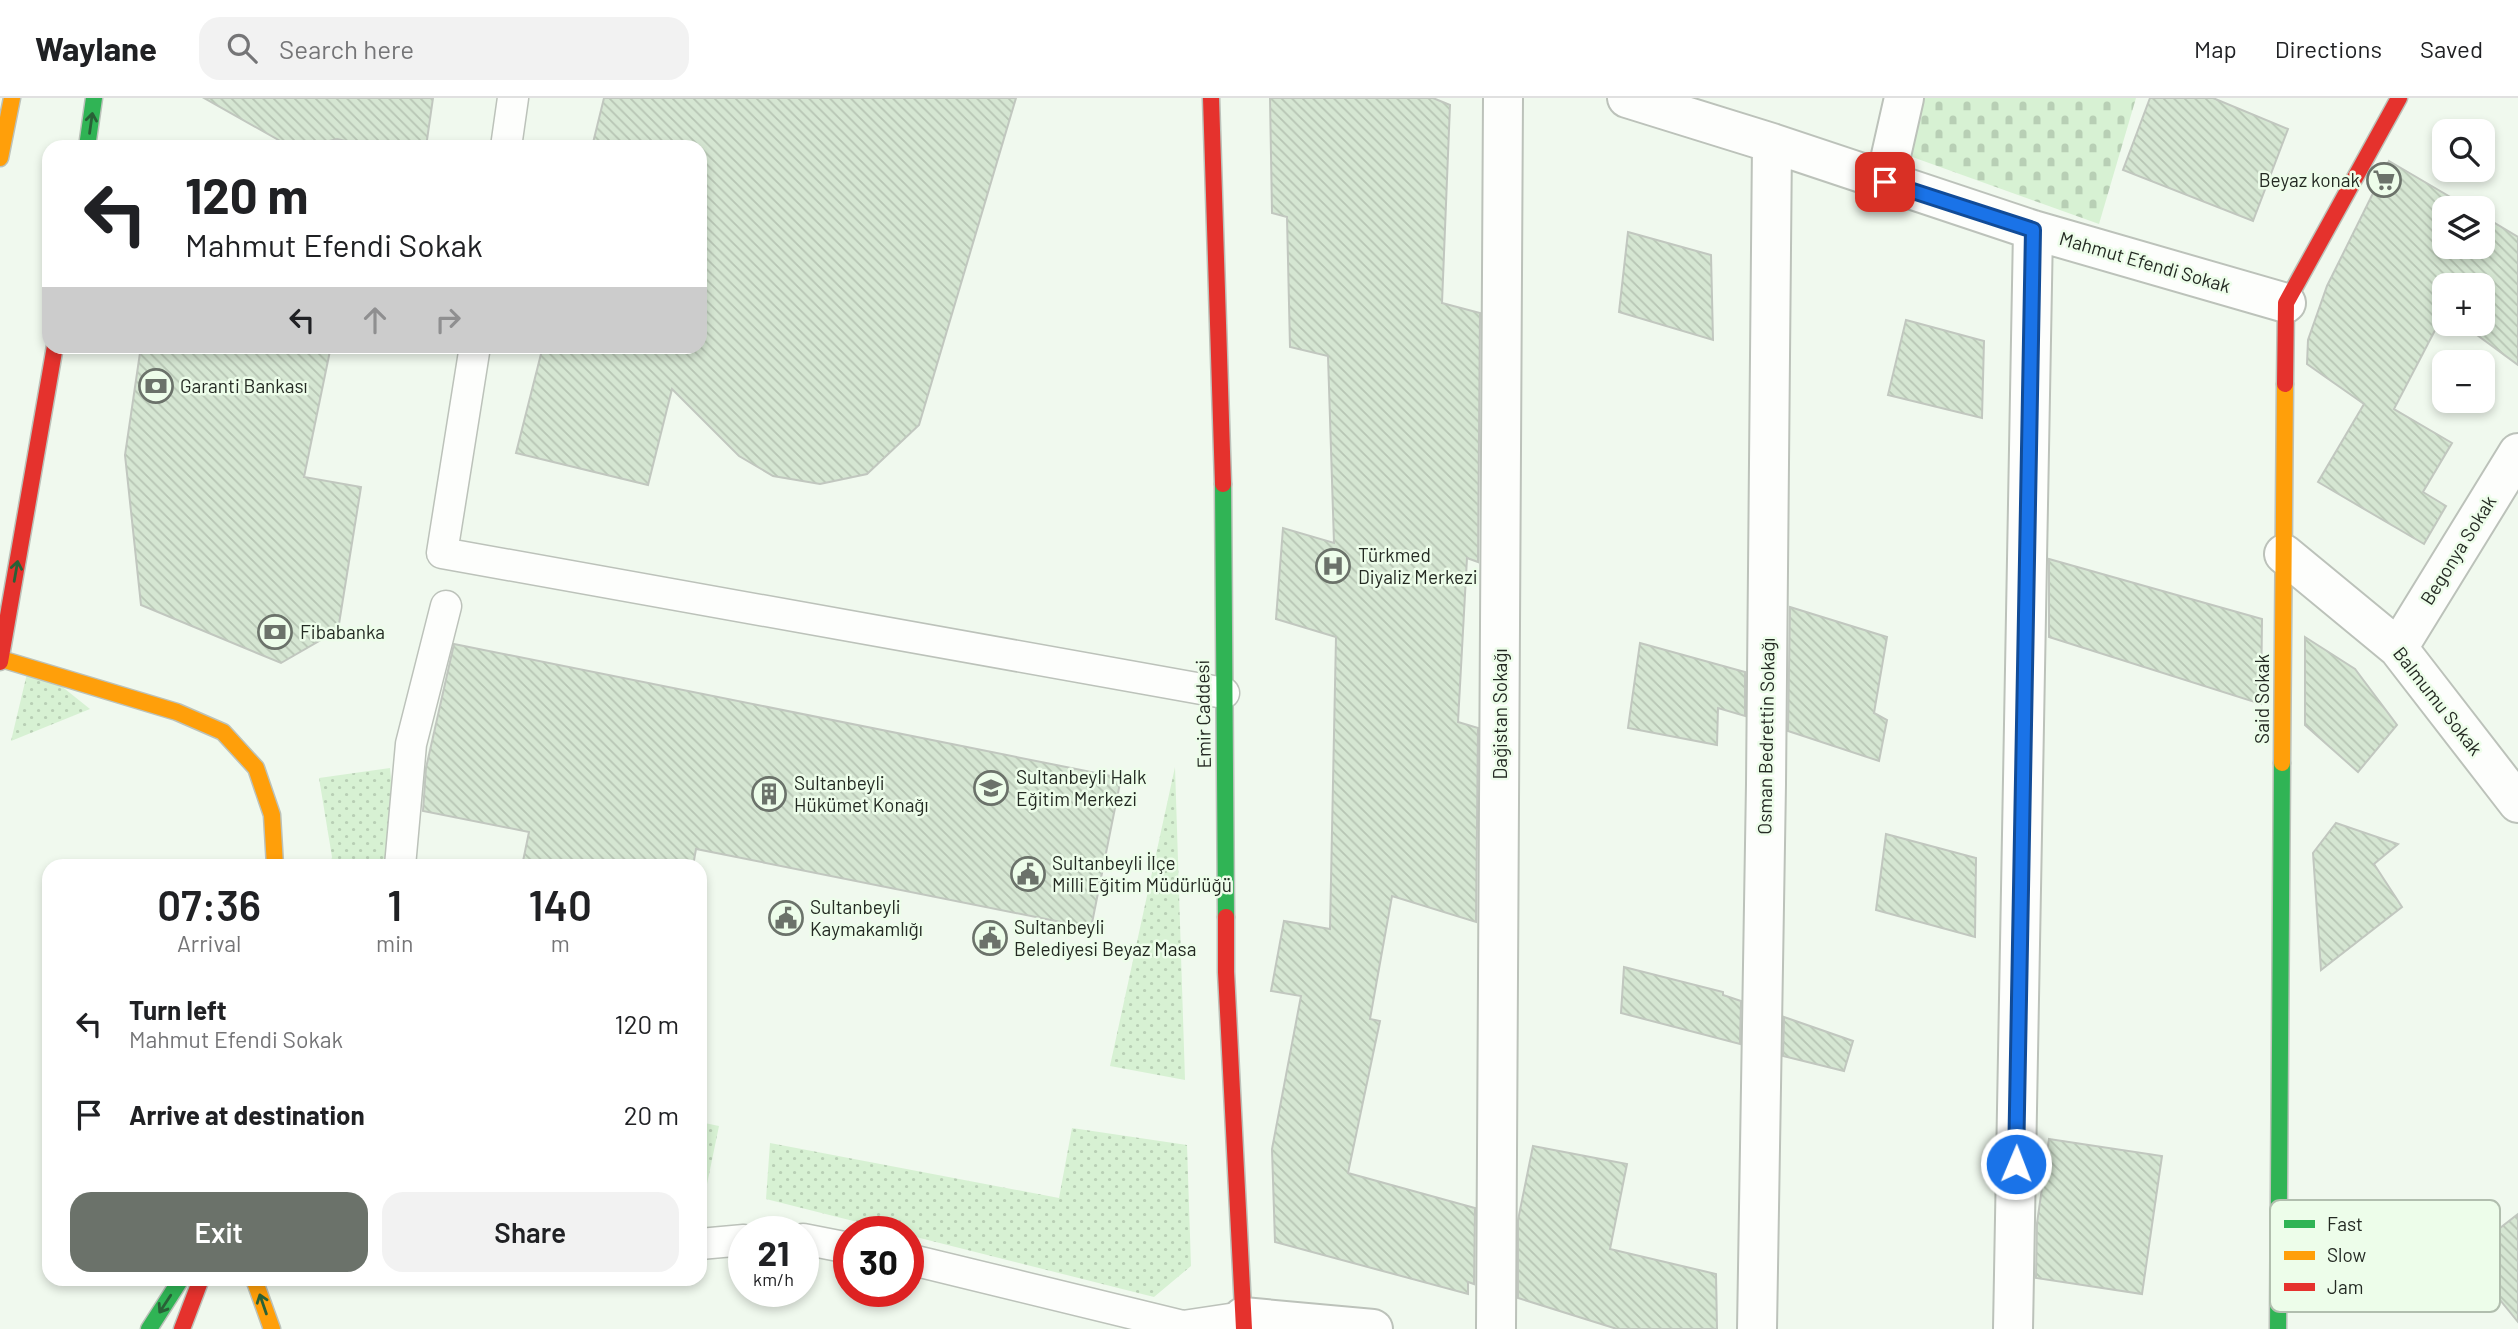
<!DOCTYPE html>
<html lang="en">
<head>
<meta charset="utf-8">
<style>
	body { margin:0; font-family:Barlow,sans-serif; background:#f2f2f2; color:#202124; height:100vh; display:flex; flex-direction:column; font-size:26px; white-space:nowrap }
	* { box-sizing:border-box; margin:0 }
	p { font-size:23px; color:#757577 }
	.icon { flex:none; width:38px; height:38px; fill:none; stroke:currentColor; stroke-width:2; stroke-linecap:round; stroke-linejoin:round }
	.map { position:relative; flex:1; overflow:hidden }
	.side { position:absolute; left:42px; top:761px; width:665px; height:427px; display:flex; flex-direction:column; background:#fff; border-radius:21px; box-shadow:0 4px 10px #0003 }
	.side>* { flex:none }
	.banner { position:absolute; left:42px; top:42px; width:665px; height:214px; border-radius:21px; box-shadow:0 4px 10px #0003; background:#fff; color:#202124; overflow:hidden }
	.fabs { position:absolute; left:2432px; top:21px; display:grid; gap:14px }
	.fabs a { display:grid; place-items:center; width:63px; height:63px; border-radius:14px; background:#fff; box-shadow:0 4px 10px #0003; font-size:35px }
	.speed { position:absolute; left:728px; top:1118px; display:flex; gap:14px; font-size:35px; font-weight:700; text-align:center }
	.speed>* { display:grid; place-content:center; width:91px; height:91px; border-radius:50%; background:#fff; box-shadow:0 4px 10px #0003; line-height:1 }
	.speed small { font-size:18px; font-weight:400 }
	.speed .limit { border:10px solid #d22; background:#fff; color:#111 }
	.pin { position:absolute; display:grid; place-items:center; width:60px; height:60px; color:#fff; margin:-30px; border-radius:14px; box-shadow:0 4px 10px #0006 }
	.me { position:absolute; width:77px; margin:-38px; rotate:1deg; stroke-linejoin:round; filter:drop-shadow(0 0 5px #0008) }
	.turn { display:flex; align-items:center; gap:24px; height:147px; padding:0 28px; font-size:32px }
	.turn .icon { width:91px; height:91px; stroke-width:2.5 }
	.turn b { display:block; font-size:49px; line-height:60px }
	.lanes { display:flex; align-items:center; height:66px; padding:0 28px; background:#0003; justify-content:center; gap:35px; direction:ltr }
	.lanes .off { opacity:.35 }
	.eta { display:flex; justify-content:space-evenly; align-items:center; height:119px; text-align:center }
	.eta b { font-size:42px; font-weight:600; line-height:49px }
	.cta { display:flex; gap:14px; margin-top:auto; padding:14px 28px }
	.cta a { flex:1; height:80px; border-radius:21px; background:#6b726a; color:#fff; font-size:28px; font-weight:600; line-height:80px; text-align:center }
	.cta a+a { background:#f2f2f2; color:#202124 }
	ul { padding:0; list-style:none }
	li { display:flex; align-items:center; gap:21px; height:91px; padding:0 28px }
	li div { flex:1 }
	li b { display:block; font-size:26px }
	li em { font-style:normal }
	header { display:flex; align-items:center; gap:42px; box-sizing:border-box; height:98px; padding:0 35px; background:#fff; border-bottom:2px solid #e0e0e0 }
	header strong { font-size:33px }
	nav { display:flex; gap:38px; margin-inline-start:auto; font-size:24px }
	.search { width:490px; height:63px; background:#f2f2f2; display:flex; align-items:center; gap:18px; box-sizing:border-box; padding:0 24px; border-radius:21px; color:#757577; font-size:26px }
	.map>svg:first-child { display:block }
</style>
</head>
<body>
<header>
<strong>Waylane</strong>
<div class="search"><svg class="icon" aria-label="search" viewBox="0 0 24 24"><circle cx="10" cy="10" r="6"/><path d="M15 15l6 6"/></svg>Search here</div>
<nav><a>Map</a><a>Directions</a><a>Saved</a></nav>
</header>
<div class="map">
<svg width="2518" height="1231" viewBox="0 0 2518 1231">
	<defs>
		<pattern id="grass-dots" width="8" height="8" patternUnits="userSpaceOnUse" patternTransform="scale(1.75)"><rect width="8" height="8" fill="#d7f1d3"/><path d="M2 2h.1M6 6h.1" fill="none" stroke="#b8cfb5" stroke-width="1.8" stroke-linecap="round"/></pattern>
		<pattern id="cemetery-stones" width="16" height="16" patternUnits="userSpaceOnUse" patternTransform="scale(1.75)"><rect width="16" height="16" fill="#d7f1d3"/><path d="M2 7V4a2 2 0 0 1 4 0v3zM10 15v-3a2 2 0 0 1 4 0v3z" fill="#b8cfb5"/></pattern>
		<pattern id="building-back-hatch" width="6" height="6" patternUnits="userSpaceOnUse" patternTransform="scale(1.75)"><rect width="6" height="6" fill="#d5e6d2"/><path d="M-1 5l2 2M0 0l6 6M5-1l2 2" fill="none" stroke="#b7c5b4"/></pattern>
	</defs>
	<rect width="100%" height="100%" fill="#f0f9ee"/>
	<path fill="url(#grass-dots)" d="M30 563 90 611 11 643Z
		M1175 669 1185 982 1110 968Z
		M390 670 396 730 392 768H330L332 759 319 680Z
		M700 1024 719 1028 707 1086 700 1085Z
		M1072 1030 1187 1047 1191 1168 1154 1199 908 1137V1134H897L766 1101 770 1045 1059 1100Z"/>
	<path fill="url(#cemetery-stones)" d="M1919 0H2136L2099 126 1904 56Z"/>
	<path fill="url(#building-back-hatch)" stroke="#c1c7bf" stroke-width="2" d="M204 0H433L426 49H373L337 41 305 49H291Z
		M604 0H1016L919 327 867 376 820 386 773 378 739 358 672 291 648 387 516 355 543 248H700V49H592Z
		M1270 0H1433L1450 7 1442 205 1480 215 1478 464 1467 460 1458 624 1478 630 1476 824 1392 798 1370 921 1380 923 1348 1075 1475 1110 1474 1186 1468 1184V1196L1275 1144 1272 1051 1301 898 1271 893 1284 823 1330 831 1336 539 1276 521 1283 430 1334 445 1328 258 1290 249 1287 119 1272 115Z
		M2150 0H2213L2288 31 2253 123 2123 72Z
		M2389 63 2469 110H2445V149H2483V118L2518 139V267L2462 226H2483V187H2445V213L2394 311 2452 345 2423 394 2446 408 2424 446 2318 384 2364 306 2307 266 2308 242 2327 188Z
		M1628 134 1711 157 1713 242 1619 214Z
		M1906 222 1984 243 1982 320 1888 297Z
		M141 248H331L304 379 361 389 338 532 281 565 141 507 125 357Z
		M2049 461 2262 521 2261 606 2049 539Z
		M1790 509 1887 539 1874 615 1887 622 1879 663 1788 633Z
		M2305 539 2355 571 2397 627 2358 674 2305 627Z
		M1640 545 1745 574V618L1718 610 1717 647 1628 630Z
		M454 546 1121 680 1091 830 696 751 693 768H522L529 734 423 713 426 670Z
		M2336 725 2398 746 2374 766 2402 809 2321 872 2313 755Z
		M1886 736 1976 760 1975 839 1876 812Z
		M1624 869 1723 894V897L1741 903 1740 946 1621 915Z
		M1784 919 1853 943 1844 973 1783 958Z
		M2049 1041 2162 1058 2142 1196 2036 1180 2037 1125Z
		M1533 1048 1627 1066 1610 1151 1716 1176 1717 1231H1617L1518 1200V1122Z
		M2518 1116V1224L2464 1158Z"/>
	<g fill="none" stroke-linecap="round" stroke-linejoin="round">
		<g stroke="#bcc2ba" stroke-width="33">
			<path id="lane" d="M506 49 513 0
				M475 248 442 455 1224 595
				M400 768 411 646 446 508
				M803 1141 849 1150
				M700 1146 744 1142
				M908 1161 1183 1228 1243 1219"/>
		</g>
		<g stroke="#bcc2ba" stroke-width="42">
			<path id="street" d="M1627 0 1772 45 2033 132 2286 205
				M1885 84 1904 0
				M2284 456 2398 550 2518 705
				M2398 550 2518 355
				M1243 1219 1373 1231
				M1496 1231 1503 0
				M1757 1231 1766 686 1772 45
				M2013 1231 2033 132"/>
		</g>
		<g stroke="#bcc2ba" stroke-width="19">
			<path id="fast" d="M87 49 94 0
				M1223 386 1226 819
				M149 1231 181 1181
				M2278 1231 2282 665"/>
		</g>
		<g stroke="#bcc2ba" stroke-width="19">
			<path id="slow" d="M0 60 12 0
				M1 561 177 614 223 634 256 670 272 717 275 768
				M2282 665 2285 286
				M254 1181 272 1231"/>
		</g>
		<g stroke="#bcc2ba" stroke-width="19">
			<path id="jam" d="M1211 0 1223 386
				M2285 286 2286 205 2399 0
				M0 564 55 248
				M1226 819V874L1244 1231
				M182 1231 201 1181"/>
		</g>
		<use href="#lane" stroke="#fdfefc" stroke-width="30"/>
		<use href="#street" stroke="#fdfefc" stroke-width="38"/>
		<use href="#fast" stroke="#30b455" stroke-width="16"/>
		<use href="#slow" stroke="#ff9f0a" stroke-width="16"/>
		<use href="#jam" stroke="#e5322d" stroke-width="16"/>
	</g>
	<defs><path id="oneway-shaft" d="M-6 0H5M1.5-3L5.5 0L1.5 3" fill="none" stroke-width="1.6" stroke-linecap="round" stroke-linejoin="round" transform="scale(1.75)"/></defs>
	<g stroke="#296137">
		<use href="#oneway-shaft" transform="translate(91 25) rotate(-82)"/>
		<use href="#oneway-shaft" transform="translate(16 473) rotate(-80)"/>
		<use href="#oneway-shaft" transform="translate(165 1206) rotate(123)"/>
		<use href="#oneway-shaft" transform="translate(263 1206) rotate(-109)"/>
	</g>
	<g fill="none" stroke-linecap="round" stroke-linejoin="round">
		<g stroke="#114b97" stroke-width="18">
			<path id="route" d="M1885 84 2033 132 2016 1066"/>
		</g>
		<use href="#route" stroke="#1a73e8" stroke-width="12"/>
	</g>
	<defs>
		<g id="supermarket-ring" transform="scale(1.75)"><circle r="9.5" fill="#edfdea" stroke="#6b726a" stroke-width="1.5"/><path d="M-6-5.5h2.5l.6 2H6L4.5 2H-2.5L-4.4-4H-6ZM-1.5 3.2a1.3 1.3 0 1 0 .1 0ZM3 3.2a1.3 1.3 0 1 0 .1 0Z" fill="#6b726a"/></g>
		<g id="bank-ring" transform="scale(1.75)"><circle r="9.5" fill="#edfdea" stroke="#6b726a" stroke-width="1.5"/><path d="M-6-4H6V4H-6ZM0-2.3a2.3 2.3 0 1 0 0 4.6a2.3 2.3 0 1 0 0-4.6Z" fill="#6b726a"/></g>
		<g id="hospital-ring" transform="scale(1.75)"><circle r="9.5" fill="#edfdea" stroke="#6b726a" stroke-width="1.5"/><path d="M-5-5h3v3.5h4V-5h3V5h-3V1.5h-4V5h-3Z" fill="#6b726a"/></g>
		<g id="school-ring" transform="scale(1.75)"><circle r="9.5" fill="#edfdea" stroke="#6b726a" stroke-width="1.5"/><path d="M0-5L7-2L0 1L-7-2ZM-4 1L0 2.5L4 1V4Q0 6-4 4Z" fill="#6b726a"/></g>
		<g id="building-ring" transform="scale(1.75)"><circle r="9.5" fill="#edfdea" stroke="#6b726a" stroke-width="1.5"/><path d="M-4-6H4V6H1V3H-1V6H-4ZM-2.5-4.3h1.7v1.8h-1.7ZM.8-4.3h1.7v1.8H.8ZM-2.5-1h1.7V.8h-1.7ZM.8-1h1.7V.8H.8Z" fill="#6b726a"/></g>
		<g id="civic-ring" transform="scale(1.75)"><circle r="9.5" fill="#edfdea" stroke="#6b726a" stroke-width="1.5"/><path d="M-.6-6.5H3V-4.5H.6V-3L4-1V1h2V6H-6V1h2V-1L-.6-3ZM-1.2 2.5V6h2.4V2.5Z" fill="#6b726a"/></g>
	</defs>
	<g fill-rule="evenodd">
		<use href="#supermarket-ring" x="2384" y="82"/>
		<use href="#bank-ring" x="156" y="288"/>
		<use href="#hospital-ring" x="1333" y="468"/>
		<use href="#bank-ring" x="275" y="534"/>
		<use href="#school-ring" x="991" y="690"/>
		<use href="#building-ring" x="769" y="696"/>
		<use href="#civic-ring" x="1028" y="776"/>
		<use href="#civic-ring" x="786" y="820"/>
		<use href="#civic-ring" x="990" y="840"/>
	</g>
	<g text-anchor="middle" stroke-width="5" stroke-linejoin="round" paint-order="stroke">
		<g font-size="19" fill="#242a23" stroke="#edfdea" text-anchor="start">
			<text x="2360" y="89" text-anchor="end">Beyaz konak</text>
			<text x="180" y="295">Garanti Bankası</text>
			<text x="1358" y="464">Türkmed<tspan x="1358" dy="22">Diyaliz Merkezi</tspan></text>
			<text x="300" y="541">Fibabanka</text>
			<text x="1016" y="686">Sultanbeyli Halk<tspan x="1016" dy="22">Eğitim Merkezi</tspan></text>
			<text x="794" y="692">Sultanbeyli<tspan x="794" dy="22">Hükümet Konağı</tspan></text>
			<text x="1052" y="772">Sultanbeyli İlçe<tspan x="1052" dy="22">Milli Eğitim Müdürlüğü</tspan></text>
			<text x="810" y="816">Sultanbeyli<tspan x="810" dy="22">Kaymakamlığı</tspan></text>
			<text x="1014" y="836">Sultanbeyli<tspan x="1014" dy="22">Belediyesi Beyaz Masa</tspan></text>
		</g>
		<g font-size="19" fill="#242a23" stroke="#edfdea">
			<text transform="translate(2145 164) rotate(16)" y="7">Mahmut Efendi Sokak</text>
			<text transform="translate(2458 452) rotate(-58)" y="7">Begonya Sokak</text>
			<text transform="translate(2262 601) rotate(-90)" y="7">Said Sokak</text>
			<text transform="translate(2438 603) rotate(52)" y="7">Balmumu Sokak</text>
			<text transform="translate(1203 616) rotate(-91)" y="7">Emir Caddesi</text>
			<text transform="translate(1500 616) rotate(-90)" y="7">Dağistan Sokağı</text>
			<text transform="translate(1766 638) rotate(-89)" y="7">Osman Bedrettin Sokağı</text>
		</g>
	</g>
	<rect x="2270" y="1102" width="230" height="112" rx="10" fill="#edfdea" stroke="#b1beae" stroke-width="2"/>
	<rect x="2284" y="1122" width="31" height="8" fill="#30b455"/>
	<rect x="2284" y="1153" width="31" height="9" fill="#ff9f0a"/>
	<rect x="2284" y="1185" width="31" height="8" fill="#e5322d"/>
	<g font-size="19" fill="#242a23">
		<text x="2327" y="1133">Fast</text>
		<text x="2327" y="1164">Slow</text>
		<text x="2327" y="1196">Jam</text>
	</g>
</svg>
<div class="fabs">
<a><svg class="icon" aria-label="search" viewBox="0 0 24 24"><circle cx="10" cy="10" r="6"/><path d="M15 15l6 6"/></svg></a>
<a><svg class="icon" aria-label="layers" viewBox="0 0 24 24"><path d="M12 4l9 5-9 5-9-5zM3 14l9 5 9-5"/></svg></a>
<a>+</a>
<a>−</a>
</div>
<div class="speed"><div>21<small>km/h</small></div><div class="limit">30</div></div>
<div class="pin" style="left:1885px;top:84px;background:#d93025"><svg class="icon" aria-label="arrive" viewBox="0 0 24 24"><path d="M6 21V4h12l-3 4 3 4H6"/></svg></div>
<svg class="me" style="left:2016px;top:1066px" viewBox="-20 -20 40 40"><circle r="17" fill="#1a73e8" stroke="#fff" stroke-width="3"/><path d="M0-11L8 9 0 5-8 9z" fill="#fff"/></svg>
<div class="banner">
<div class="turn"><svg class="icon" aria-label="left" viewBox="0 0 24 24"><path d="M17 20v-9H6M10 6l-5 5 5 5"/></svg><div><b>120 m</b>Mahmut Efendi Sokak</div></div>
<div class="lanes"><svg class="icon" aria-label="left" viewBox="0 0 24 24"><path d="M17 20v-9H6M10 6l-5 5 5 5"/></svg><svg class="icon off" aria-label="ahead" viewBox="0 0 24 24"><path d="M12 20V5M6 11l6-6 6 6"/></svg><svg class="icon off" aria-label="right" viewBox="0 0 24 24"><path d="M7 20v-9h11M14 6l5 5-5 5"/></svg></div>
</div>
<section class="side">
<div class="eta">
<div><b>07:36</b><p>Arrival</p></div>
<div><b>1</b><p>min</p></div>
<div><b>140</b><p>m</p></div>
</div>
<ul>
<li><svg class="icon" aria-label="left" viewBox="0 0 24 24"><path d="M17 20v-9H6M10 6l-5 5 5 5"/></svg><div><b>Turn left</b><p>Mahmut Efendi Sokak</p></div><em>120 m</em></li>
<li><svg class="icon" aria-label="arrive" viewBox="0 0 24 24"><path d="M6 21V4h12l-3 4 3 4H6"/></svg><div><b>Arrive at destination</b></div><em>20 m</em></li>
</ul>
<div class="cta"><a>Exit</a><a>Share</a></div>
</section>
</div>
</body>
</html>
